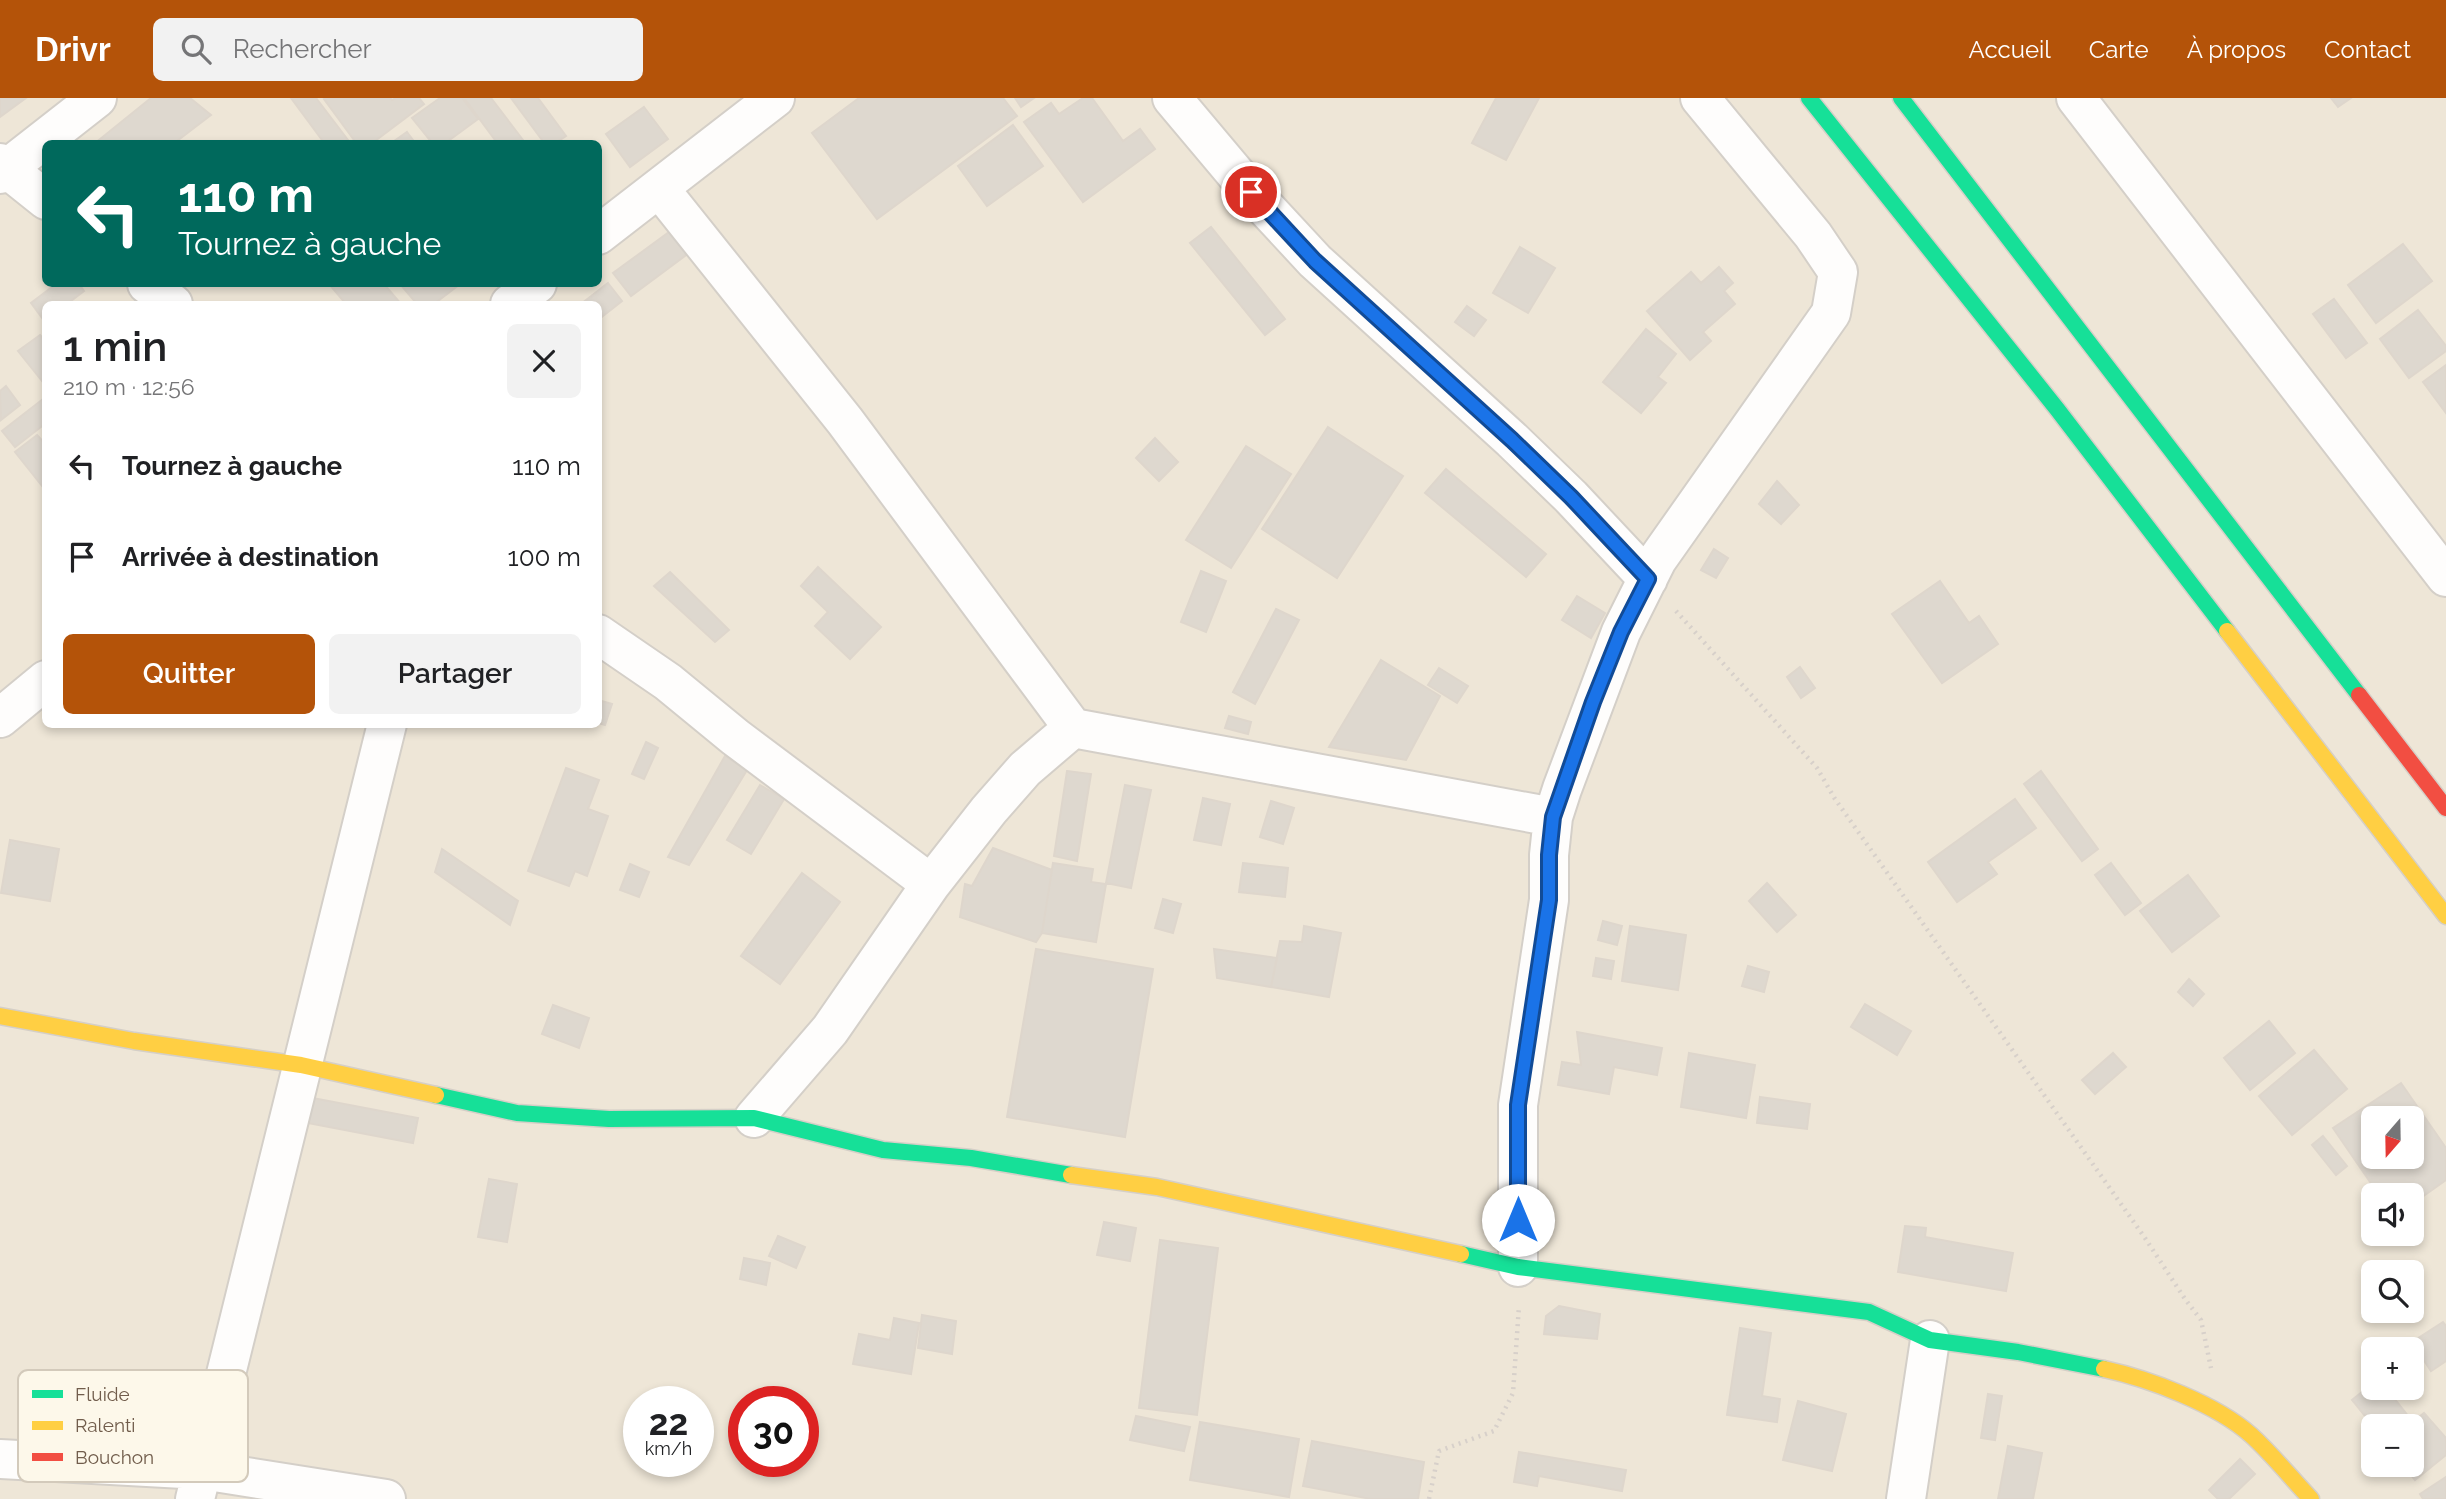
<!DOCTYPE html>
<html lang="fr">
<head>
<meta charset="utf-8">
<style>
	body { margin:0; font-family:Raleway,sans-serif; background:#f2f2f2; color:#202124; height:100vh; display:flex; flex-direction:column; font-size:26px; white-space:nowrap }
	* { box-sizing:border-box; margin:0 }
	p { font-size:23px; color:#757577 }
	.icon { flex:none; width:38px; height:38px; fill:none; stroke:currentColor; stroke-width:2; stroke-linecap:round; stroke-linejoin:round }
	.map { position:relative; flex:1; overflow:hidden }
	.side { position:absolute; left:42px; top:203px; width:560px; height:427px; display:flex; flex-direction:column; background:#fff; border-radius:10px; box-shadow:0 4px 10px #0003 }
	.side>* { flex:none }
	.banner { position:absolute; left:42px; top:42px; width:560px; height:147px; border-radius:10px; box-shadow:0 4px 10px #0003; background:#00695c; color:#fff; overflow:hidden }
	.needle { width:46px; rotate:200deg }
	.buttons { position:absolute; left:2361px; top:1008px; display:grid; gap:14px }
	.buttons a { display:grid; place-items:center; width:63px; height:63px; border-radius:10px; background:#fff; box-shadow:0 4px 10px #0003; font-size:35px }
	.speed { position:absolute; left:623px; top:1288px; display:flex; gap:14px; font-size:35px; font-weight:700; text-align:center }
	.speed>* { display:grid; place-content:center; width:91px; height:91px; border-radius:50%; background:#fff; box-shadow:0 4px 10px #0003; line-height:1 }
	.speed small { font-size:18px; font-weight:400 }
	.speed .limit { border:10px solid #d22; background:#fff; color:#111 }
	.pin { position:absolute; display:grid; place-items:center; width:60px; height:60px; color:#fff; margin:-30px; border:4px solid #fff; border-radius:50%; box-shadow:0 2px 7px #0007 }
	.me { position:absolute; width:77px; margin:-38px; rotate:0deg; stroke-linejoin:round; filter:drop-shadow(0 0 5px #0008) }
	.turn { display:flex; align-items:center; gap:24px; height:147px; padding:0 21px; font-size:32px }
	.turn .icon { width:91px; height:91px; stroke-width:2.5 }
	.turn b { display:block; font-size:49px; line-height:60px }
	.round { display:grid; place-items:center; flex:none; width:74px; height:74px; border-radius:10px; background:#f2f2f2 }
	.overview { display:flex; align-items:center; justify-content:space-between; height:119px; padding:0 21px }
	h1 { font-size:42px; font-weight:600; line-height:52px }
	.action { display:flex; gap:14px; margin-top:auto; padding:14px 21px }
	.action a { flex:1; height:80px; border-radius:10px; background:#b45309; color:#fff; font-size:28px; font-weight:600; line-height:80px; text-align:center }
	.action a+a { background:#f2f2f2; color:#202124 }
	ul { padding:0; list-style:none }
	li { display:flex; align-items:center; gap:21px; height:91px; padding:0 21px }
	li div { flex:1 }
	li b { display:block; font-size:26px }
	li em { font-style:normal }
	header { display:flex; align-items:center; gap:42px; box-sizing:border-box; height:98px; padding:0 35px; background:#b45309; color:#fff }
	header strong { font-size:33px }
	nav { display:flex; gap:38px; margin-inline-start:auto; font-size:24px }
	.search { width:490px; height:63px; background:#f2f2f2; display:flex; align-items:center; gap:18px; box-sizing:border-box; padding:0 24px; border-radius:10px; color:#757577; font-size:26px }
	.map>svg:first-child { display:block }
</style>
</head>
<body>
<header>
<strong>Drivr</strong>
<div class="search"><svg class="icon" aria-label="search" viewBox="0 0 24 24"><circle cx="10" cy="10" r="6"/><path d="M15 15l6 6"/></svg>Rechercher</div>
<nav><a>Accueil</a><a>Carte</a><a>À propos</a><a>Contact</a></nav>
</header>
<div class="map">
<svg width="2446" height="1401" viewBox="0 0 2446 1401">
	<rect width="100%" height="100%" fill="#f5f2e9"/>
	<path fill="#eee6d7" fill-rule="evenodd" d="M0 0H2446V1401H0ZM46 46H598V186H46ZM46 206H598V626H46ZM2373 1020H2412V1059H2373ZM2373 1097H2412V1136H2373ZM2373 1174H2412V1213H2373ZM2373 1251H2412V1290H2373ZM639 1304H698V1363H639ZM744 1304H803V1363H744ZM2373 1328H2412V1367H2373Z"/>
	<path fill="#ded8cf" stroke="#ded6cc" stroke-width="2" fill-rule="evenodd" d="M0 0H26L0 19Z
		M151 0H190L211 17 173 46H94Z
		M291 0H316L351 46H325Z
		M326 0H390L392 2 396 0H419L424 6 371 46H357L324 1Z
		M440 0H462L478 21 444 46H433L412 20Z
		M464 0H491L526 46H498Z
		M511 0H538L566 38 554 46H545Z
		M859 0H1003L1017 18 877 121 812 35Z
		M1015 0H1034L1021 9Z
		M1083 0H1092L1123 43 1140 31 1155 51 1083 104 1024 24 1051 5 1059 16Z
		M1496 0H1539L1506 62 1472 45Z
		M2331 0H2351L2338 9Z
		M644 9 668 41 630 69 606 36Z
		M1013 27 1043 68 987 108 958 68Z
		M407 34 416 46H390Z
		M676 129 693 152 631 198 613 175Z
		M1211 129 1285 221 1265 237 1190 145Z
		M2403 146 2432 183 2376 225 2348 187Z
		M1520 149 1555 170 1528 215 1493 195Z
		M1719 169 1733 185 1724 193 1735 206 1703 234 1711 243 1690 262 1647 213 1691 174 1701 185Z
		M608 185 622 203 598 222V206H581Z
		M56 186H79L84 193 67 206H46L45 224 31 205Z
		M329 186H384L401 206H346Z
		M400 186H458L459 187 434 206H417Z
		M2334 201 2367 245 2346 260 2313 216Z
		M1467 208 1486 222 1474 238 1455 224Z
		M2418 212 2446 248V253L2409 280 2380 241Z
		M1646 231 1676 256 1658 279 1666 285 1641 315 1603 284Z
		M40 237 46 244V288L18 253Z
		M2446 267V315L2423 284Z
		M6 288 20 307 1 322 0 293Z
		M43 301 46 304V325L15 349 2 333Z
		M1328 329 1403 378 1337 480 1262 431Z
		M37 337 46 347V393L15 354Z
		M1155 340 1178 364 1159 383 1136 360Z
		M1246 348 1291 376 1231 470 1186 442Z
		M1446 371 1546 456 1526 479 1425 395Z
		M1777 383 1799 407 1781 426 1759 406Z
		M1714 451 1728 460 1716 480 1701 472Z
		M818 469 881 529 850 561 815 528 828 514 801 488Z
		M1201 473 1226 483 1206 534 1181 524Z
		M670 474 729 532 715 544 654 488Z
		M1940 483 1969 525 1979 518 1998 546 1942 585 1892 516Z
		M1577 498 1605 515 1591 540 1562 522Z
		M1276 511 1299 522 1255 606 1233 594Z
		M1381 562 1440 598 1406 662 1329 649Z
		M1800 569 1815 590 1801 600 1787 579Z
		M1439 570 1468 588 1457 605 1428 587Z
		M598 602 612 606 605 627 598 625Z
		M1229 618 1251 624 1248 636 1225 630Z
		M646 644 658 650 644 681 632 676Z
		M725 658 747 672 689 767 668 759Z
		M566 670 599 682 588 711 608 718 587 778 575 773 569 788 528 773Z
		M1067 673 1091 676 1077 763 1054 758Z
		M2041 673 2098 751 2082 763 2024 686Z
		M760 687 784 701 751 756 727 742Z
		M1125 687 1151 692 1131 790 1106 785Z
		M1203 700 1230 706 1221 747 1194 742Z
		M2015 701 2036 730 1988 764 1997 776 1957 804 1928 764Z
		M1271 703 1294 710 1283 746 1260 739Z
		M10 742 59 751 50 803 1 795Z
		M993 750 1052 772 1042 835 1036 844 960 819 965 786 972 788Z
		M442 751 518 803 510 827 435 774Z
		M1053 765 1093 771 1091 784 1106 786 1096 844 1042 835Z
		M1243 765 1288 770 1285 799 1239 794Z
		M2111 765 2141 805 2125 817 2095 777Z
		M630 766 649 774 639 799 620 792Z
		M802 775 840 804 780 886 741 858Z
		M2188 777 2219 818 2172 854 2140 813Z
		M1767 785 1796 817 1777 834 1749 803Z
		M1163 801 1181 806 1173 835 1155 830Z
		M1603 823 1622 828 1617 847 1598 842Z
		M1304 828 1341 835 1329 899 1271 889 1280 843 1302 844Z
		M1630 828 1686 837 1678 892 1622 883Z
		M1036 851 1153 871 1125 1039 1007 1019Z
		M1214 851 1277 860 1271 889 1217 880Z
		M1596 860 1614 863 1611 881 1593 878Z
		M1748 868 1769 874 1764 894 1742 888Z
		M2189 881 2204 896 2193 908 2178 894Z
		M1865 906 1911 933 1897 957 1851 929Z
		M553 907 589 920 579 950 542 936Z
		M2269 923 2295 955 2250 992 2224 960Z
		M1577 934 1662 950 1657 977 1614 969 1609 996 1558 987 1562 964 1581 967Z
		M2314 952 2347 991 2292 1037 2259 998Z
		M1689 955 1755 967 1746 1020 1681 1009Z
		M2113 955 2126 969 2095 996 2082 982Z
		M2401 985 2446 1050V1082L2412 1106V1097H2379L2333 1030ZM2373 1020H2412V1059H2373Z
		M297 997 418 1020 413 1045 292 1022Z
		M1760 999 1810 1006 1807 1031 1757 1025Z
		M2323 1038 2347 1068 2336 1077 2312 1047Z
		M489 1081 517 1086 507 1144 478 1139Z
		M1104 1124 1136 1130 1130 1163 1097 1157Z
		M1905 1128 1926 1130 1925 1139 2013 1155 2006 1193 1898 1174Z
		M778 1138 805 1149 796 1170 769 1158Z
		M1160 1142 1218 1150 1197 1317 1139 1310Z
		M744 1160 770 1165 766 1187 740 1181Z
		M1559 1208 1600 1216 1597 1241 1544 1236 1546 1218Z
		M922 1217 956 1223 952 1256 918 1250Z
		M894 1220 919 1225 911 1276 853 1266 859 1236 890 1242Z
		M2443 1224 2446 1228V1263L2431 1273 2412 1244Z
		M1740 1230 1771 1235 1762 1298 1780 1301 1777 1324 1727 1317Z
		M2373 1285V1290H2386L2413 1324 2424 1315 2446 1340V1357L2415 1382 2403 1367H2412V1328H2373L2352 1302Z
		M1988 1296 2002 1298 1995 1342 1981 1340Z
		M1798 1303 1846 1316 1832 1373 1783 1362Z
		M1136 1318 1190 1329 1184 1353 1130 1342Z
		M1200 1324 1299 1341 1289 1399 1190 1382Z
		M1312 1343 1424 1364 1418 1401H1371L1303 1388Z
		M2008 1348 2042 1355 2033 1401H1998Z
		M1519 1354 1626 1372 1622 1393 1539 1378 1537 1388 1514 1384Z
		M2240 1361 2255 1376 2229 1401H2218L2209 1392Z
		M2446 1379V1401H2423L2420 1396Z"/>
	<g fill="none" stroke-linecap="round" stroke-linejoin="round">
		<g stroke="#d4cfc8" stroke-width="42">
			<path id="street" d="M1172 0 1251 94 1315 163 1512 342 1571 399 1648 481
				M2076 0 2446 479
				M0 65 46 102
				M0 76 97 0
				M659 90 845 323 1073 630 1553 719
				M598 137 775 0
				M147 186 173 206
				M510 206 537 186
				M598 536 668 584 735 639 931 786
				M0 620 46 582
				M754 1020 830 932 931 786 989 712 1025 671 1073 630
				M1518 1169V1007L1549 802V757L1553 719 1562 691 1621 534 1657 462 1831 215 1838 174 1813 137 1700 0
				M0 1361 202 1372 386 1401
				M195 1401 387 626
				M1906 1401 1930 1242"/>
		</g>
		<g stroke="#d5cfc7" stroke-width="19">
			<path id="fast" d="M1809 0 2057 311 2227 533
				M1901 0 2359 597
				M436 997 517 1015 609 1021 754 1020 883 1052 971 1060 1071 1077
				M1461 1156 1518 1169 1869 1214 1930 1242 2018 1254 2104 1271"/>
		</g>
		<g stroke="#d5cfc7" stroke-width="19">
			<path id="slow" d="M2227 533 2446 818
				M0 918 134 943 301 967 436 997
				M1071 1077 1157 1089 1461 1156
				M2104 1271C2150 1281 2216 1306 2251 1337 2273 1357 2291 1380 2311 1401"/>
		</g>
		<g stroke="#d5cfc7" stroke-width="19">
			<path id="jam" d="M2359 597 2446 710"/>
		</g>
		<path stroke="#d7d0ca" stroke-width="4.5" stroke-dasharray="2 5" stroke-linecap="butt" d="M1676 513 1817 670 1835 701 2145 1140 2185 1201 2201 1222 2211 1270
			M1429 1401 1439 1353 1494 1333 1513 1295 1519 1208"/>
		<use href="#street" stroke="#fefdfc" stroke-width="38"/>
		<use href="#fast" stroke="#16e098" stroke-width="16"/>
		<use href="#slow" stroke="#ffcf43" stroke-width="16"/>
		<use href="#jam" stroke="#f24e42" stroke-width="16"/>
	</g>
	<g fill="none" stroke-linecap="round" stroke-linejoin="round">
		<g stroke="#114b97" stroke-width="18">
			<path id="route" d="M1251 94 1315 163 1512 342 1571 399 1648 481 1621 534 1593 604 1553 719 1549 757V802L1518 1007V1122"/>
		</g>
		<use href="#route" stroke="#1a73e8" stroke-width="12"/>
	</g>
	<rect x="18" y="1272" width="230" height="112" rx="10" fill="#fdf8ea" stroke="#d3cabb" stroke-width="2"/>
	<rect x="32" y="1292" width="31" height="8" fill="#16e098"/>
	<rect x="32" y="1323" width="31" height="9" fill="#ffcf43"/>
	<rect x="32" y="1355" width="31" height="8" fill="#f24e42"/>
	<g font-size="19" fill="#715d4c">
		<text x="75" y="1303">Fluide</text>
		<text x="75" y="1334">Ralenti</text>
		<text x="75" y="1366">Bouchon</text>
	</g>
</svg>
<div class="buttons">
<a><svg class="needle" viewBox="-14 -14 28 28"><path d="M0-13l5 13h-10z" fill="#e53935"/><path d="M0 13l5-13h-10z" fill="#757577"/></svg></a>
<a><svg class="icon" aria-label="sound" viewBox="0 0 24 24"><path d="M4 9h4l5-4v14l-5-4H4zM17 9q2 3 0 6"/></svg></a>
<a><svg class="icon" aria-label="search" viewBox="0 0 24 24"><circle cx="10" cy="10" r="6"/><path d="M15 15l6 6"/></svg></a>
<a>+</a>
<a>−</a>
</div>
<div class="speed"><div>22<small>km/h</small></div><div class="limit">30</div></div>
<div class="pin" style="left:1251px;top:94px;background:#d93025"><svg class="icon" aria-label="arrive" viewBox="0 0 24 24"><path d="M6 21V4h12l-3 4 3 4H6"/></svg></div>
<svg class="me" style="left:1518px;top:1122px" viewBox="-20 -20 40 40"><circle r="19" fill="#fff"/><path d="M0-13L10 11 0 6-10 11z" fill="#1a73e8"/></svg>
<div class="banner">
<div class="turn"><svg class="icon" aria-label="left" viewBox="0 0 24 24"><path d="M17 20v-9H6M10 6l-5 5 5 5"/></svg><div><b>110 m</b>Tournez à gauche</div></div>
</div>
<section class="side">
<div class="overview"><div><h1>1 min</h1><p>210 m · 12:56</p></div><a class="round"><svg class="icon" aria-label="close" viewBox="0 0 24 24"><path d="M6 6l12 12M18 6L6 18"/></svg></a></div>
<ul>
<li><svg class="icon" aria-label="left" viewBox="0 0 24 24"><path d="M17 20v-9H6M10 6l-5 5 5 5"/></svg><div><b>Tournez à gauche</b></div><em>110 m</em></li>
<li><svg class="icon" aria-label="arrive" viewBox="0 0 24 24"><path d="M6 21V4h12l-3 4 3 4H6"/></svg><div><b>Arrivée à destination</b></div><em>100 m</em></li>
</ul>
<div class="action"><a>Quitter</a><a>Partager</a></div>
</section>
</div>
</body>
</html>
